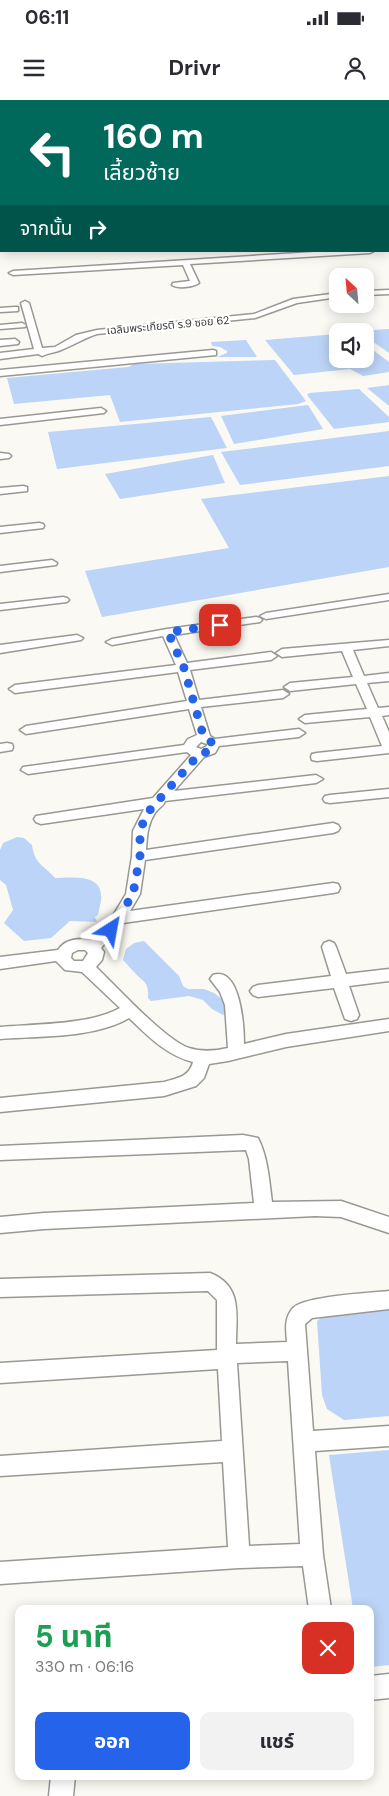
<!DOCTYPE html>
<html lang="th">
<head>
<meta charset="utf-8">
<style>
	body { margin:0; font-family:"DM Sans","Noto Sans Thai",sans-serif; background:#f2f2f3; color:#2b2b33; height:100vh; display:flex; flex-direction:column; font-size:19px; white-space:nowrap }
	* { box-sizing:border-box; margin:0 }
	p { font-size:16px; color:#7c7c81 }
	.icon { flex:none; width:28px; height:28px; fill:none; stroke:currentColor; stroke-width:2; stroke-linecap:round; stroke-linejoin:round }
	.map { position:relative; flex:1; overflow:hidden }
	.drawer { position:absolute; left:15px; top:1505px; width:359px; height:175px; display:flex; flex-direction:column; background:#fff; border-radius:10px; box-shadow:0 2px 12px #0003 }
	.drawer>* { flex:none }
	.hud { position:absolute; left:0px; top:0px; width:390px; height:152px; box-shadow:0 2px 12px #0003; background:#00695c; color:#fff; overflow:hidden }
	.needle { width:32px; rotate:334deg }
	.controls { position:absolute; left:329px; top:168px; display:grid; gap:10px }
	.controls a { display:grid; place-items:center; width:45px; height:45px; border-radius:10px; background:#fff; box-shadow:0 2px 12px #0003; font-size:25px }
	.pin { position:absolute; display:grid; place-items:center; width:42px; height:42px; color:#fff; margin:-21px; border-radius:10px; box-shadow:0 2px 8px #0006 }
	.me { position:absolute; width:55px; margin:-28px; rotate:34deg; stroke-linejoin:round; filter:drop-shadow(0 0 4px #0008) }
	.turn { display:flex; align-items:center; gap:18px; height:105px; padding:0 20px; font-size:22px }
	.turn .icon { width:65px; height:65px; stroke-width:2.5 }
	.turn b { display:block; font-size:35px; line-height:42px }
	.then { display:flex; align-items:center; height:48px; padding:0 20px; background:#0003; gap:10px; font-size:19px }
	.round { display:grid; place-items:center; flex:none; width:52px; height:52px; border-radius:10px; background:#f2f2f3 }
	.headline { display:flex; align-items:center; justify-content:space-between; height:85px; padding:0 20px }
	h1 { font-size:30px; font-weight:700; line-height:38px; color:#1e9e55 }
	.primary-button { display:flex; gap:10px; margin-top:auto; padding:10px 20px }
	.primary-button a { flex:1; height:58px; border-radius:10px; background:#2563eb; color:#fff; font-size:20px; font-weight:700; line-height:58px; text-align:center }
	.primary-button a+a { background:#f2f2f3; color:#2b2b33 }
	.status { display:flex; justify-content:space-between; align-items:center; height:35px; padding:0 25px; background:#fff; direction:ltr }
	.status svg { height:14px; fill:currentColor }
	header { display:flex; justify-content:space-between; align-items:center; height:65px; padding:0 20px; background:#fff; font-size:22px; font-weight:700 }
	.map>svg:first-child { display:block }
</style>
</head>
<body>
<div class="status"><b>06:11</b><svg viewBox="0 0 49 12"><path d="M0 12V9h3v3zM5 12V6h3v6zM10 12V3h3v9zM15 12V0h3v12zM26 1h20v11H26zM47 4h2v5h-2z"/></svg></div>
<header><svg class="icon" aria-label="menu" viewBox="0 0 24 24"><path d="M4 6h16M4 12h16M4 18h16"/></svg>Drivr<svg class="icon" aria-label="person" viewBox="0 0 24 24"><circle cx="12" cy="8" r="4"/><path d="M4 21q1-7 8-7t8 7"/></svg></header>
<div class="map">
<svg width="389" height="1696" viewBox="0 0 389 1696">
	<rect width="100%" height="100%" fill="#fbf9f3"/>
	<path fill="#bcd4f7" d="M389 229V253L365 236V231H358Z
		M337 234 338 259H365V244L389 262V272L363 276 350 269 294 275 265 240Z
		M246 240 257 257H217L227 253V251L220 247 212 246 211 242Z
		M275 260 306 301 298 304 120 322 110 295 14 304 7 278 128 267 134 264Z
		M389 285V306L367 288Z
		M359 289 389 317V322L334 329 307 295 309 293Z
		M308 305 323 329 234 344 221 316Z
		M211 317 227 348 57 369 48 332Z
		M389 331V366L240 385 221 352Z
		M213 355 225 383 120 399 105 374Z
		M389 376V467L102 517 85 471 229 448 201 399Z
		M17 737 24 738 32 745C35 765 43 764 55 778 69 778 100 773 101 795 102 801 99 809 98 815L95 817 97 822 70 821 51 838 24 841 4 823 13 810 6 785 0 780V750L3 743Z
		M144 841 179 876 183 886 188 889H204L214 893 227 903 230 912 223 915 212 909 203 900 189 896 151 901 148 898C149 881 144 883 134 872 130 868 127 864 123 860L126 849 134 843Z
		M389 1208V1316L344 1320 327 1309 322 1295 317 1221 327 1214Z
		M389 1350V1565L370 1567V1509H353L329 1355Z"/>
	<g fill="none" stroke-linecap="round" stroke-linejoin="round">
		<path fill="#bcd4f7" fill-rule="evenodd" d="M0 113H1V117H0Z"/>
		<g stroke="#9a9893" stroke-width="3">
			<path id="minor" d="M0 0H3L4 1 0 3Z
				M52 0H96L51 1Z
				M0 36H1V40H0Z
				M0 57H1V61H0Z
				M0 92H1V96H0Z
				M0 127H1V131H0Z
				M0 140H1V144H0Z
				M330 151H374L370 153 190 164 199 183C193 187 178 189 172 185L173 183 190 181 183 165 13 175 9 173 13 171Z
				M389 190V194L365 195V191Z
				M338 193V197L297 203 255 218 97 234C84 238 74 245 61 250 54 253 48 253 42 256L38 254 0 259V253L34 249 21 203 25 201 29 203 42 248 55 247 76 235 97 230 254 214 293 199Z
				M15 207H18V211L0 212V208Z
				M22 223 26 225 25 227 0 229V225Z
				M15 239 19 242 18 244 0 246V240Z
				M213 250 216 251V255L0 276V270Z
				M101 308 106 311 104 313 0 325V319Z
				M0 353 9 354 11 356 9 358 0 359Z
				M23 386 27 387V391L0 394V388Z
				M39 423 43 424 44 426 43 428 0 433V427Z
				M52 460 57 463 56 465 0 472V466Z
				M389 494V500L266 519 260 516 266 513Z
				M63 497 67 498 69 500 67 502 0 510V504Z
				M256 517 260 518 262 520 260 522 174 535 187 563 271 552 277 556 271 560 190 570 199 600 283 590 289 594 283 598 201 607 210 636 215 639 299 629 305 633 299 637 219 646 215 653 204 657 174 691 316 675 323 679 316 683 165 701C164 706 158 708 155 713 147 725 147 737 146 750L333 723 338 725 340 728 338 731 333 733 145 760 140 794 130 811 333 783 338 784 340 788 338 792 333 793 123 823 101 848 104 852 102 860 96 867C117 887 165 940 189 948 202 952 215 951 228 948L225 905 220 892 210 879 213 875C241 866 244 928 244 944L286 934 389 919V931L286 947 228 961 209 964 204 978 196 986 164 996 0 1012V998L164 982C178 978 189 977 193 962 166 955 149 937 129 918 96 938 39 936 0 939V927C35 924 90 925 120 908L82 872 65 870 56 861 0 869V857L58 850C65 839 79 838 91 840L114 814 126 794 132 756 133 731 144 709 41 724 36 722 34 719 36 716 153 698 191 655 187 652 28 674 21 670 23 667 184 645 188 639 197 635 189 609 26 634 20 630 26 626 187 601 178 572 15 593 9 589 15 585 176 565 163 536 112 545 106 542 112 539 167 529ZM201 642 207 644V646L201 649 196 647ZM78 850H85L88 853 83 861H74L71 858 72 853Z
				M77 535 83 538 81 540 0 553V545Z
				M389 540V546L353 550 364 576 389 573V581L367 583 378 608 389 607V615L382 616 389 632V653L317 661 312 660 311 657 312 654 317 653 382 646 370 617 305 623 299 619 305 615 367 609 356 584 290 591 284 587 290 583 353 577 342 551 282 557 276 553 282 549Z
				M7 643 12 644 13 647 12 650 0 652V644Z
				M389 689V697L330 703 325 702 323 699 325 696 330 695Z
				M329 841 334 843 336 847 346 874 389 869V881L349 886 359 915 357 919 351 921 345 919 334 888 258 897 253 895 250 891 253 887 258 885 331 876 322 847 324 843Z
				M243 1035 258 1038C268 1058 269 1080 272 1102L341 1101 389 1117V1133L341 1117 315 1116 44 1129 0 1133V1117L44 1113 254 1103 249 1059 246 1050 0 1060V1046Z
				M210 1173C243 1186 236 1215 236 1244L287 1242C286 1230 284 1218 293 1208 304 1196 370 1193 389 1191V1209L312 1218 305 1224 313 1331 389 1326V1346L315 1351 323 1455 331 1509H309L303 1466 239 1468 0 1484V1462L228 1447 223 1362 0 1376V1356L222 1341 218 1269 0 1283V1263L217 1250V1200L208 1191 0 1197V1179ZM288 1261 300 1444 249 1446 237 1263Z
				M389 1574V1598L370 1600V1576Z
				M51 1676H75L73 1696H49Z"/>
		</g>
		<g stroke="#9a9893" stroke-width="3">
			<path id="secondary" d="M175 0H184L185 1H176Z
				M240 0H249L250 1H241Z"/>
		</g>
		<g stroke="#9a9893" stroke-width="2">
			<path id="motorway" d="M213 0H225V1H214Z"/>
		</g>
		<use href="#minor" fill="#fff" fill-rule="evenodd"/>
		<use href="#secondary" fill="#fff" fill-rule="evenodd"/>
		<use href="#motorway" fill="#fff" fill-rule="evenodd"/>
	</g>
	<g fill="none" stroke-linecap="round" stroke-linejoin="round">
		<path stroke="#2563eb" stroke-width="9" stroke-dasharray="0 16.2" d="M111 830 133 794 140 756V731L143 723 149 711 200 653 208 652 213 648V643L204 638 184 568 168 532 220 525"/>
	</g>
	<g text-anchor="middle" stroke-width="4.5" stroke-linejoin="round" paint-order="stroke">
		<g font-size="11" fill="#3c3c3a" stroke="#fff">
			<text transform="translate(168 225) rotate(-5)" y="4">เฉลิมพระเกียรติ ร.9 ซอย 62</text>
		</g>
	</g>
</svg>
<div class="controls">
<a><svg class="needle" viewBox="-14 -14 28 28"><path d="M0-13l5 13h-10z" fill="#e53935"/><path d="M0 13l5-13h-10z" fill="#7c7c81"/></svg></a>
<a><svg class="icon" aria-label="sound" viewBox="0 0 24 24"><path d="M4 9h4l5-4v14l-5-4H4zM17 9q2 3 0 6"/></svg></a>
</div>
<div class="pin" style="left:220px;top:525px;background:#d93025"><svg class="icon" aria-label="arrive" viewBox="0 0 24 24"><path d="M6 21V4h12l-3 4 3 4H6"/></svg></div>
<svg class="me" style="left:111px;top:830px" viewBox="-20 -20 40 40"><path d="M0-17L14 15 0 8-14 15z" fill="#2563eb" stroke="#fff" stroke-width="4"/></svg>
<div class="hud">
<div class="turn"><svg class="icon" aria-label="left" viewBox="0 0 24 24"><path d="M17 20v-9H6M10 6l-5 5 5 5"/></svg><div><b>160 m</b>เลี้ยวซ้าย</div></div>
<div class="then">จากนั้น<svg class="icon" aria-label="right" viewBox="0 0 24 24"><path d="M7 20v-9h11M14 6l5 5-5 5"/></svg></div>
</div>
<section class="drawer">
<div class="headline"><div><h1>5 นาที</h1><p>330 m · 06:16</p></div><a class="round" style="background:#d93025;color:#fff"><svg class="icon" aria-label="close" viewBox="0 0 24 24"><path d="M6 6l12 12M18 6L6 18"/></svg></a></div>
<div class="primary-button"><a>ออก</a><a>แชร์</a></div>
</section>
</div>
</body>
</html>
